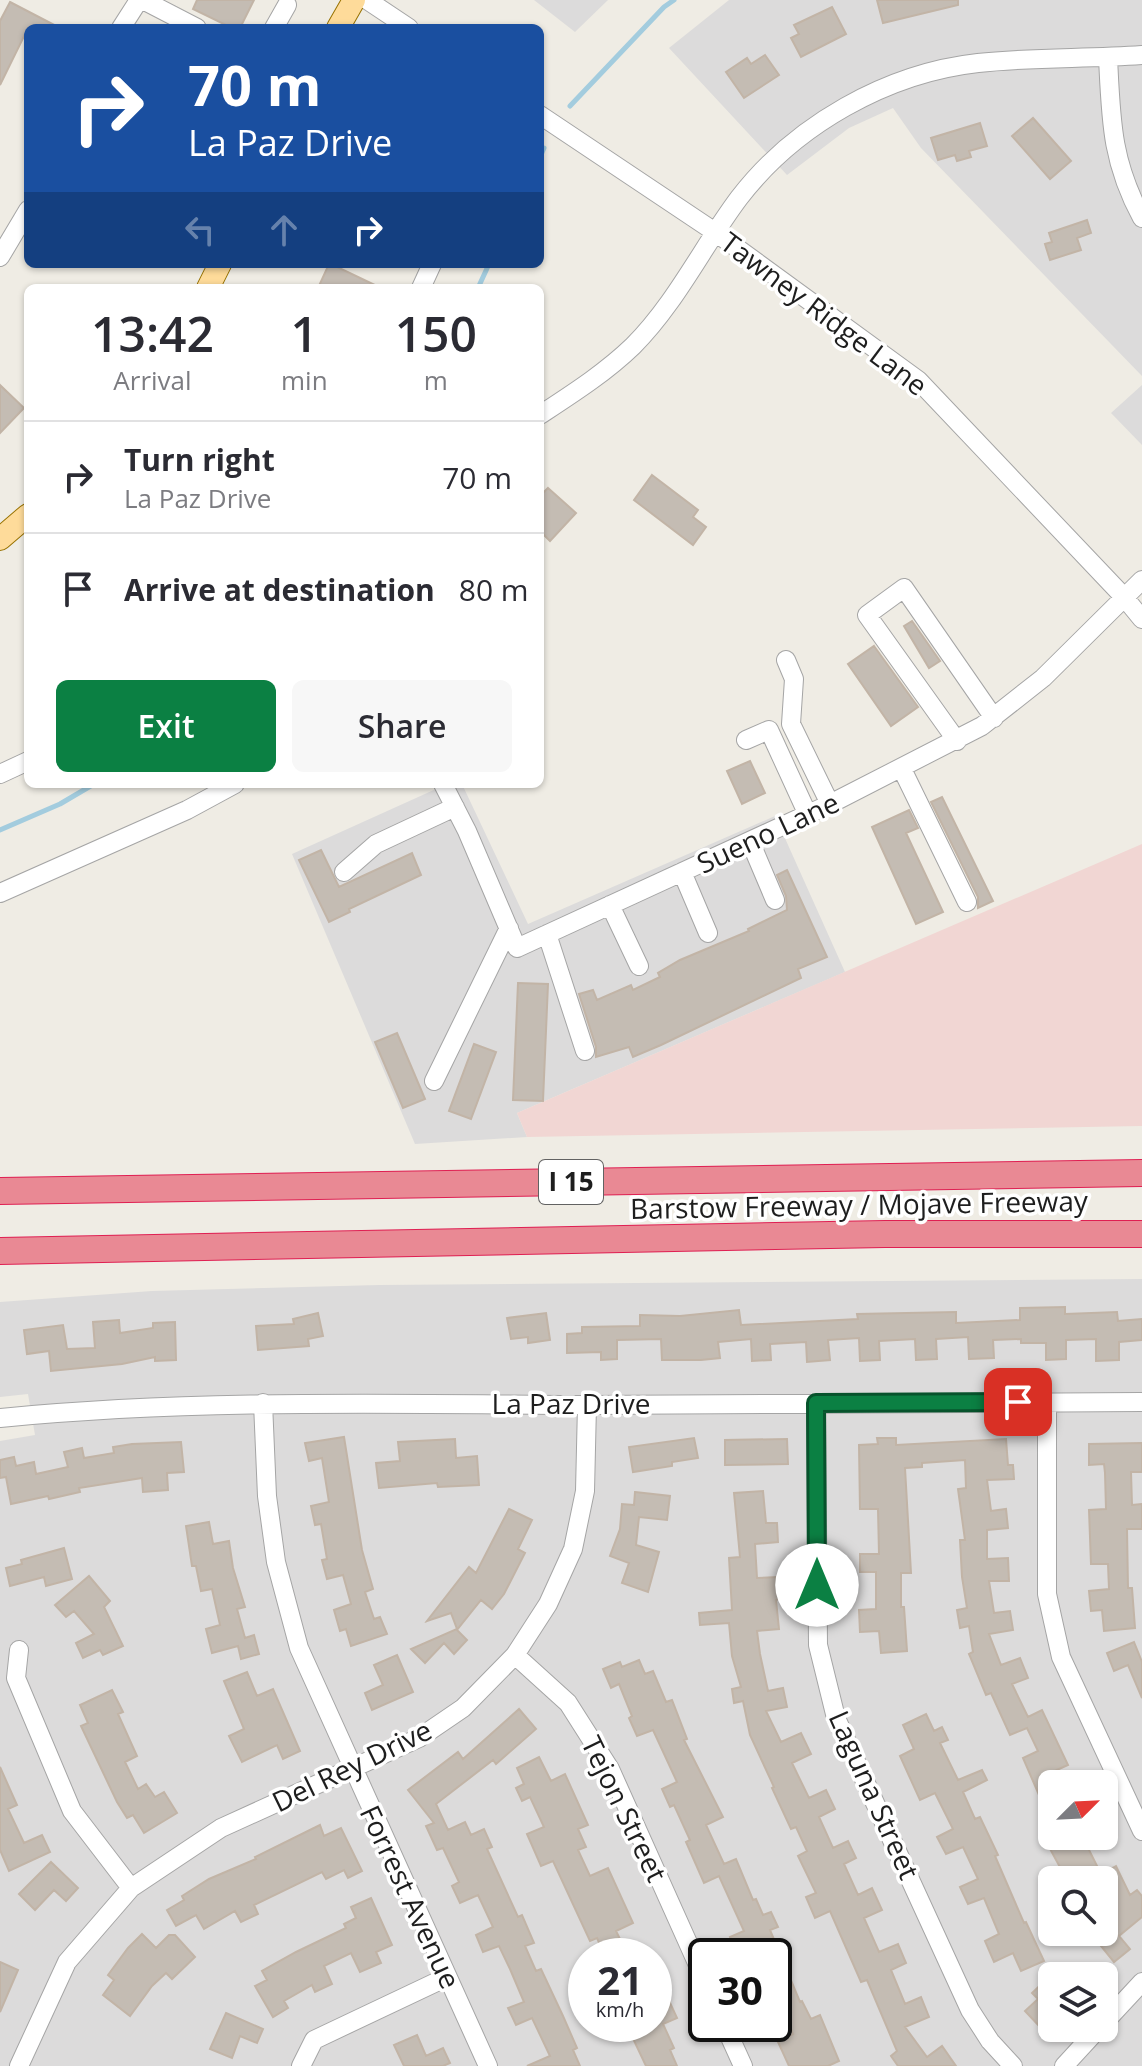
<!DOCTYPE html>
<html lang="en">
<head>
<meta charset="utf-8">
<style>
	body { margin:0; font-family:"Open Sans",sans-serif; background:#f7f7f7; color:#2b2b33; height:100vh; display:flex; flex-direction:column; font-size:30px; white-space:nowrap }
	* { box-sizing:border-box; margin:0 }
	p { font-size:26px; color:#7c7c81 }
	.icon { flex:none; width:44px; height:44px; fill:none; stroke:currentColor; stroke-width:2; stroke-linecap:round; stroke-linejoin:round }
	.map { position:relative; flex:1; overflow:hidden }
	.panel { position:absolute; left:24px; top:284px; width:520px; height:504px; display:flex; flex-direction:column; background:#fff; border-radius:12px; box-shadow:0 2px 6px #0004 }
	.panel>* { flex:none }
	.hud { position:absolute; left:24px; top:24px; width:520px; height:244px; border-radius:12px; box-shadow:0 2px 6px #0004; background:#1a4fa0; color:#fff; overflow:hidden }
	.needle { width:52px; rotate:66deg }
	.buttons { position:absolute; left:1038px; top:1770px; display:grid; gap:16px }
	.buttons a { display:grid; place-items:center; width:80px; height:80px; border-radius:12px; background:#fff; box-shadow:0 2px 6px #0004; font-size:40px }
	.speed { position:absolute; left:568px; top:1938px; display:flex; gap:16px; font-size:40px; font-weight:700; text-align:center }
	.speed>* { display:grid; place-content:center; width:104px; height:104px; border-radius:50%; background:#fff; box-shadow:0 2px 6px #0004; line-height:1 }
	.speed small { font-size:20px; font-weight:400 }
	.speed .limit { border:4px solid #111; border-radius:12px; background:#fff; color:#111 }
	.pin { position:absolute; display:grid; place-items:center; width:68px; height:68px; color:#fff; margin:-34px; border-radius:16px; box-shadow:0 4px 12px #0006 }
	.me { position:absolute; width:88px; margin:-44px; rotate:0deg; stroke-linejoin:round; filter:drop-shadow(0 0 6px #0008) }
	.turn { display:flex; align-items:center; gap:28px; height:168px; padding:0 32px; font-size:36px }
	.turn .icon { width:104px; height:104px; stroke-width:2.5 }
	.turn b { display:block; font-size:56px; line-height:68px }
	.lanes { display:flex; align-items:center; height:76px; padding:0 32px; background:#0003; justify-content:center; gap:40px; direction:ltr }
	.lanes .off { opacity:.35 }
	.eta { display:flex; justify-content:space-evenly; align-items:center; height:136px; text-align:center }
	.eta b { font-size:48px; font-weight:600; line-height:56px }
	.primary-button { display:flex; gap:16px; margin-top:auto; padding:16px 32px }
	.primary-button a { flex:1; height:92px; border-radius:12px; background:#0b8043; color:#fff; font-size:32px; font-weight:600; line-height:92px; text-align:center }
	.primary-button a+a { background:#f7f7f7; color:#2b2b33 }
	ul { padding:0; list-style:none }
	li { display:flex; align-items:center; gap:24px; height:112px; padding:0 32px; border-top:2px solid #e1e1e2 }
	li div { flex:1 }
	li b { display:block; font-size:30px }
	li em { font-style:normal }
	.map>svg:first-child { display:block }
</style>
</head>
<body>
<div class="map">
<svg width="1142" height="2066" viewBox="0 0 1142 2066">
	<rect width="100%" height="100%" fill="#efece4"/>
	<path fill="#dcdbdb" fill-rule="evenodd" d="M534 0H608L575 32Z
		M729 0H1142V376L921 148 893 108 849 128 787 175 669 48Z
		M1142 385V445L1111 413Z
		M447 784H462L528 924 775 816 845 972 517 1113 527 1137 415 1144 292 854Z
		M1142 1279V2066H0V1441L35 1435 28 1394 0 1397V1302L152 1291 379 1285ZM1052 1784H1104V1836H1052ZM1052 1880H1104V1932H1052ZM586 1956H654V2024H586ZM706 1956H774V2024H706ZM1052 1976H1104V2028H1052Z"/>
	<path fill="#f1d6d3" d="M1142 844V1126L527 1137 517 1113Z"/>
	<g fill="none" stroke-linecap="round" stroke-linejoin="round">
		<path stroke="#a3ccde" stroke-width="5" d="M570 106 664 7 674 0
			M540 157 544 148
			M478 288 489 264
			M0 830 60 804 94 784"/>
	</g>
	<path fill="#c4bcb3" stroke="#c2b4a6" stroke-width="2" d="M197 0H254L240 28H232L193 9Z
		M877 0H958V5L883 23Z
		M10 2 60 28H28L0 85V21Z
		M832 7 846 34 801 57 791 38 799 34 794 25Z
		M765 55 779 75 744 98 726 72 747 58 751 64Z
		M1033 118 1071 161 1050 179 1012 136Z
		M980 123 987 146 969 151 971 157 957 161 955 155 938 160 931 138Z
		M1087 220 1091 233 1077 238 1081 250 1050 260 1045 244 1052 242 1049 233Z
		M329 264H331L381 288H318Z
		M0 385 24 408 0 433Z
		M652 475 698 510 693 517 706 527 693 545 634 500Z
		M548 488 576 513 550 541 540 531V496Z
		M912 621 940 661 929 668 904 626Z
		M874 646 918 707 891 726 848 664Z
		M750 761 765 793 742 804 727 771Z
		M942 797 993 901 978 908V897L931 802Z
		M909 810 918 828 906 833 943 912 916 924 872 827Z
		M321 850 339 887 412 853 421 875 349 909 350 912 329 922 299 860Z
		M787 870 827 957 798 969 801 978 661 1045 633 1057 629 1047 596 1057V1047L579 994 593 990 597 1000 631 985 633 990 660 977 658 973 680 960 749 931 748 929 787 910 786 896 777 875Z
		M518 983 548 984 543 1101 513 1100Z
		M397 1033 425 1099 403 1108 375 1042Z
		M474 1044 496 1052 471 1119 449 1111Z
		M1065 1307V1314L1117 1312 1118 1321 1142 1319V1340L1119 1342V1360L1096 1361V1339L1066 1340V1359L1046 1360V1343H1021V1339L993 1340 994 1358 969 1359 968 1337 936 1339 937 1359 916 1360 915 1339 879 1341 880 1360 860 1361 859 1338 828 1340 830 1360 807 1362 806 1342 770 1344 771 1360 752 1361 751 1339 718 1342 720 1358 701 1360H662L661 1339 617 1340V1359L601 1360V1352L567 1353V1334L582 1333V1327L640 1326V1315L680 1316 739 1310 741 1325 858 1319 857 1314 956 1312V1323L1020 1320V1308Z
		M318 1313 323 1336 308 1339 309 1346 258 1350 256 1326 294 1324 293 1319Z
		M546 1313 550 1340 528 1343V1337L511 1339 507 1318Z
		M119 1320 120 1333 153 1328V1323L175 1322 176 1360 155 1361V1357L122 1364 51 1371 49 1351 27 1354 24 1330 63 1325 67 1349 95 1348 93 1322Z
		M344 1437 362 1550 373 1589 365 1592 374 1619 380 1617 387 1634 351 1646 346 1629 340 1631 334 1610 351 1604 343 1575 327 1579 322 1560 327 1559 321 1524 315 1525 311 1506 329 1502 322 1458 309 1461 305 1443Z
		M694 1438 698 1458 672 1462V1466L633 1472 629 1447Z
		M877 1438H896V1445L1006 1439 1008 1465H1013L1014 1479 987 1480 991 1511 1006 1509 1008 1528 987 1530V1559L1008 1558 1009 1581H989L994 1613 1010 1611 1013 1630 989 1634 1001 1665 1020 1658 1028 1678 1012 1684 1028 1717 1042 1710 1068 1765 1050 1773 1052 1825 1023 1758 1038 1751 1027 1728 1010 1735 991 1693 986 1695 969 1654 973 1652 969 1626 960 1628 957 1610 967 1608 962 1577 960 1540H965L958 1489 966 1488 965 1460 922 1463V1467L905 1468 911 1573H901V1607H904L907 1651 881 1653 879 1631 860 1632 859 1610 876 1609V1572H860V1554H879L878 1509H860L859 1445 878 1444Z
		M455 1439 456 1458 477 1456 479 1485 438 1487 437 1483 379 1488 376 1463 400 1461 398 1442Z
		M787 1439 788 1464 725 1465V1440Z
		M181 1442 184 1472 167 1473 168 1490 143 1492 142 1478 79 1488 80 1492 49 1499 48 1496 11 1504 6 1477 0 1478V1460L14 1457 16 1466 34 1462 36 1474 68 1467 64 1452 82 1448 84 1458 114 1453 113 1447 132 1444Z
		M1142 1443V1472H1131L1132 1505 1142 1504V1529H1127L1128 1588H1132L1135 1628 1104 1631 1102 1610 1091 1611 1089 1591 1109 1589 1108 1564H1091L1089 1510 1106 1509 1105 1473 1104 1464 1089 1465V1444Z
		M763 1491 766 1523H777L778 1542 755 1544 757 1578 778 1577 779 1599 776 1600 779 1629 757 1631 760 1654 768 1691 783 1688 787 1707 766 1711 781 1742 801 1733 811 1754 792 1763 809 1798 826 1790 835 1809 819 1817 833 1848 848 1841 856 1858 844 1864 858 1895 872 1888 882 1910 864 1918 879 1952 898 1944 906 1963 891 1970 905 2004 921 1997 929 2017 905 2027 927 2057 942 2046 956 2066H898L891 2056 897 2051 867 1980 861 1982 830 1911 815 1918 806 1897 816 1893 798 1856 807 1851 796 1827 791 1829 772 1788 774 1787 750 1735 743 1701 734 1703 732 1689 741 1687 732 1656 729 1623 700 1625 699 1613 732 1610 729 1558 740 1557 734 1493Z
		M635 1492 670 1496 667 1520 639 1517 636 1545 659 1552 648 1592 622 1583 629 1563 610 1556 620 1529 622 1504 634 1505Z
		M509 1509 532 1520 518 1549 525 1553 504 1594 492 1609 481 1600 457 1630 467 1640 454 1654 444 1643 425 1663 411 1649 457 1629 451 1613 427 1621 469 1567 476 1573Z
		M209 1522 213 1544 229 1541 233 1568 245 1607 237 1609 245 1638 254 1635 259 1654 241 1659 238 1646 212 1653 206 1629 220 1625 212 1589 201 1591 196 1566H192L186 1526Z
		M64 1548 72 1579 46 1586 44 1577 10 1586 6 1568 22 1564 21 1560Z
		M89 1576 110 1601 104 1607 123 1646 103 1655 100 1650 83 1658 76 1643 94 1634 74 1611 66 1617 55 1605Z
		M1134 1642 1142 1662V1698L1128 1665 1114 1671 1107 1653Z
		M397 1655 413 1692 372 1710 365 1693 383 1685 374 1665Z
		M639 1660 645 1674 653 1671 666 1702 672 1700 687 1739 684 1740 723 1817 706 1825 724 1864 736 1859 753 1900 756 1899 763 1915 771 1912 778 1927 770 1930 800 2002 802 2001 811 2019 820 2015 839 2061 828 2066H789L778 2042 793 2034 774 1986V1956H738L730 1937 744 1931 719 1876 704 1883 686 1842 690 1840 674 1805 670 1807 662 1789 677 1782 653 1730 637 1736 629 1718 632 1716 619 1684 611 1688 603 1669 620 1662 622 1667Z
		M247 1672 257 1696 273 1689 300 1751 283 1759 277 1745 242 1762 229 1736 244 1729 224 1681Z
		M112 1690 123 1712 118 1714 137 1756 125 1762 138 1789 146 1784 155 1797 164 1792 177 1813 144 1833 133 1815 127 1818 117 1802 81 1726 88 1723 80 1705Z
		M519 1709 536 1729 496 1764 493 1760 436 1804 448 1830 465 1822 471 1835 484 1829 492 1847 487 1849 518 1917 522 1915 534 1943 525 1946 536 1971 541 1969 563 2016 577 2048 573 2050 580 2066H527L550 2056 532 2018 516 2025 508 2008 524 2002 510 1969 499 1946 483 1952 476 1935 493 1927 478 1895 460 1903 452 1886 459 1882 443 1848 437 1850 426 1826 434 1823 408 1790 458 1752 463 1759Z
		M926 1714 934 1731 942 1727 948 1740 940 1743 958 1780 982 1770 987 1780 963 1792 975 1819 980 1817 998 1855 995 1856 1024 1923 1026 1922 1044 1961 1021 1971 1013 1953 994 1962 985 1941 999 1934 984 1898 968 1904 960 1887 978 1879 963 1847 946 1854 937 1837 953 1829 935 1793 920 1800 900 1756 914 1749 903 1725Z
		M539 1757 551 1781 565 1774 588 1825 578 1829 586 1847 578 1850 590 1876 608 1868 633 1923 616 1931 624 1947 605 1956 597 1938 590 1941 553 1861 541 1866 527 1834 544 1827 530 1797 522 1801 516 1788 524 1784 517 1768Z
		M0 1767 17 1805 8 1809 24 1843 42 1835 50 1852 9 1871 0 1850Z
		M320 1825 324 1836 341 1828 362 1871 348 1878 344 1870 326 1879 322 1872 254 1905 258 1914 241 1922 235 1911 204 1929 196 1915 176 1926 167 1910 184 1900 182 1896 209 1879 256 1859 255 1857Z
		M1043 1836H1111L1087 1846 1101 1874 1116 1866 1130 1895 1137 1890 1142 1896V1917L1119 1936 1130 1949 1114 1962 1097 1941 1104 1934V1916L1113 1909 1104 1890V1880H1067Z
		M51 1862 78 1888 66 1901 54 1890 35 1910 19 1894Z
		M371 1898 392 1945 376 1952 381 1963 360 1972 351 1953 324 1966 332 1984 315 1992 312 1985 284 2001 288 2008 273 2017 255 1986 267 1980 262 1971 296 1952 346 1928 344 1924 356 1918 351 1907Z
		M142 1934 156 1948 169 1935H175L195 1957 172 1979 166 1973 152 1986 130 2016 103 1995 114 1980 108 1975 128 1948Z
		M0 1962 18 1970 0 2012Z
		M654 1968 677 2018 663 2024 674 2048 670 2050 677 2066H646L629 2030 641 2024H654Z
		M1052 1974V2019L1042 2029 1025 2011 1038 1999 1032 1993Z
		M226 2013 263 2029 257 2043 240 2036 232 2058 210 2049Z
		M417 2035 426 2056 443 2048 450 2063 443 2066H404L394 2045Z"/>
	<g fill="none" stroke-linecap="round" stroke-linejoin="round">
		<g stroke="#a5a5a5" stroke-width="20">
			<path id="minor" d="M143 0 197 28
				M367 0 409 28
				M121 28 139 0
				M274 28 287 5
				M1108 57C1111 119 1111 161 1142 218
				M540 115 715 232 918 380 1124 597 1142 619
				M0 257 28 210
				M421 288 432 264
				M540 415C572 394 605 373 633 346 676 303 703 246 739 198 795 125 887 73 978 63 1032 57 1087 59 1142 55
				M786 660 794 679 791 724 830 804
				M746 740 769 730 808 815
				M957 741 867 615 904 588 994 718
				M902 769 967 902
				M0 774 28 761
				M443 784 467 831 517 948 830 804 982 726 1043 678 1142 580
				M750 841 775 900
				M344 872 376 844 455 807
				M682 872 708 933
				M0 893 187 810 235 784
				M610 905 639 966
				M547 934 585 1051
				M434 1081 509 928
				M1047 1402V1594L1061 1657 1142 1831
				M263 1403 267 1496 276 1562 299 1648 488 2066
				M816 1403 818 1645 836 1718 970 2010 990 2041 1013 2066
				M0 1418C195 1399 390 1404 586 1405 771 1405 957 1402 1142 1402
				M19 1650 16 1678 72 1811 131 1888
				M515 1655 568 1703 610 1769 706 1983
				M1104 2023 1142 1982
				M724 2024 743 2066
				M19 2066 67 1962 131 1888 221 1828 419 1738 463 1708 515 1655 548 1604 573 1549 585 1491 587 1405
				M301 2066 314 2040 447 1977
				M1064 2066 1099 2028"/>
		</g>
		<g stroke="#987200" stroke-width="24">
			<path id="major" d="M338 28 354 0
				M208 288 220 264
				M0 539 28 515"/>
		</g>
		<g stroke="#df1f52" stroke-width="28">
			<path id="highway" d="M0 1191 1142 1173
				M0 1251 885 1234H1142"/>
		</g>
		<use href="#minor" stroke="#fff" stroke-width="18"/>
		<use href="#major" stroke="#fedb9a" stroke-width="22"/>
		<use href="#highway" stroke="#e98994" stroke-width="26"/>
	</g>
	<g fill="none" stroke-linecap="round" stroke-linejoin="round">
		<g stroke="#07532c" stroke-width="20">
			<path id="route" d="M817 1585 816 1403 1018 1402"/>
		</g>
		<use href="#route" stroke="#0b8043" stroke-width="14"/>
	</g>
	<g text-anchor="middle" stroke-width="7" stroke-linejoin="round" paint-order="stroke">
		<rect fill="#fff" stroke="#626262" stroke-width="2" x="539" y="1160" width="64" height="44" rx="6"/>
		<g font-size="26" font-weight="bold" fill="#1e1e1e">
			<text x="571" y="1191">I 15</text>
		</g>
		<g font-size="28" fill="#1e1e1e" stroke="#fff">
			<text transform="translate(824 314) rotate(37)" y="10">Tawney Ridge Lane</text>
			<text transform="translate(768 833) rotate(-25)" y="10">Sueno Lane</text>
			<text transform="translate(859 1205) rotate(-1)" y="10">Barstow Freeway / Mojave Freeway</text>
			<text x="571" y="1414">La Paz Drive</text>
			<text transform="translate(352 1766) rotate(-26)" y="10">Del Rey Drive</text>
			<text transform="translate(874 1795) rotate(66)" y="10">Laguna Street</text>
			<text transform="translate(624 1809) rotate(64)" y="10">Tejon Street</text>
			<text transform="translate(410 1897) rotate(65)" y="10">Forrest Avenue</text>
		</g>
	</g>
</svg>
<div class="buttons">
<a><svg class="needle" viewBox="-14 -14 28 28"><path d="M0-13l5 13h-10z" fill="#e53935"/><path d="M0 13l5-13h-10z" fill="#7c7c81"/></svg></a>
<a><svg class="icon" aria-label="search" viewBox="0 0 24 24"><circle cx="10" cy="10" r="6"/><path d="M15 15l6 6"/></svg></a>
<a><svg class="icon" aria-label="layers" viewBox="0 0 24 24"><path d="M12 4l9 5-9 5-9-5zM3 14l9 5 9-5"/></svg></a>
</div>
<div class="speed"><div>21<small>km/h</small></div><div class="limit">30</div></div>
<div class="pin" style="left:1018px;top:1402px;background:#d93025"><svg class="icon" aria-label="arrive" viewBox="0 0 24 24"><path d="M6 21V4h12l-3 4 3 4H6"/></svg></div>
<svg class="me" style="left:817px;top:1585px" viewBox="-20 -20 40 40"><circle r="19" fill="#fff"/><path d="M0-13L10 11 0 6-10 11z" fill="#0b8043"/></svg>
<div class="hud">
<div class="turn"><svg class="icon" aria-label="right" viewBox="0 0 24 24"><path d="M7 20v-9h11M14 6l5 5-5 5"/></svg><div><b>70 m</b>La Paz Drive</div></div>
<div class="lanes"><svg class="icon off" aria-label="left" viewBox="0 0 24 24"><path d="M17 20v-9H6M10 6l-5 5 5 5"/></svg><svg class="icon off" aria-label="ahead" viewBox="0 0 24 24"><path d="M12 20V5M6 11l6-6 6 6"/></svg><svg class="icon" aria-label="right" viewBox="0 0 24 24"><path d="M7 20v-9h11M14 6l5 5-5 5"/></svg></div>
</div>
<section class="panel">
<div class="eta">
<div><b>13:42</b><p>Arrival</p></div>
<div><b>1</b><p>min</p></div>
<div><b>150</b><p>m</p></div>
</div>
<ul>
<li><svg class="icon" aria-label="right" viewBox="0 0 24 24"><path d="M7 20v-9h11M14 6l5 5-5 5"/></svg><div><b>Turn right</b><p>La Paz Drive</p></div><em>70 m</em></li>
<li><svg class="icon" aria-label="arrive" viewBox="0 0 24 24"><path d="M6 21V4h12l-3 4 3 4H6"/></svg><div><b>Arrive at destination</b></div><em>80 m</em></li>
</ul>
<div class="primary-button"><a>Exit</a><a>Share</a></div>
</section>
</div>
</body>
</html>
